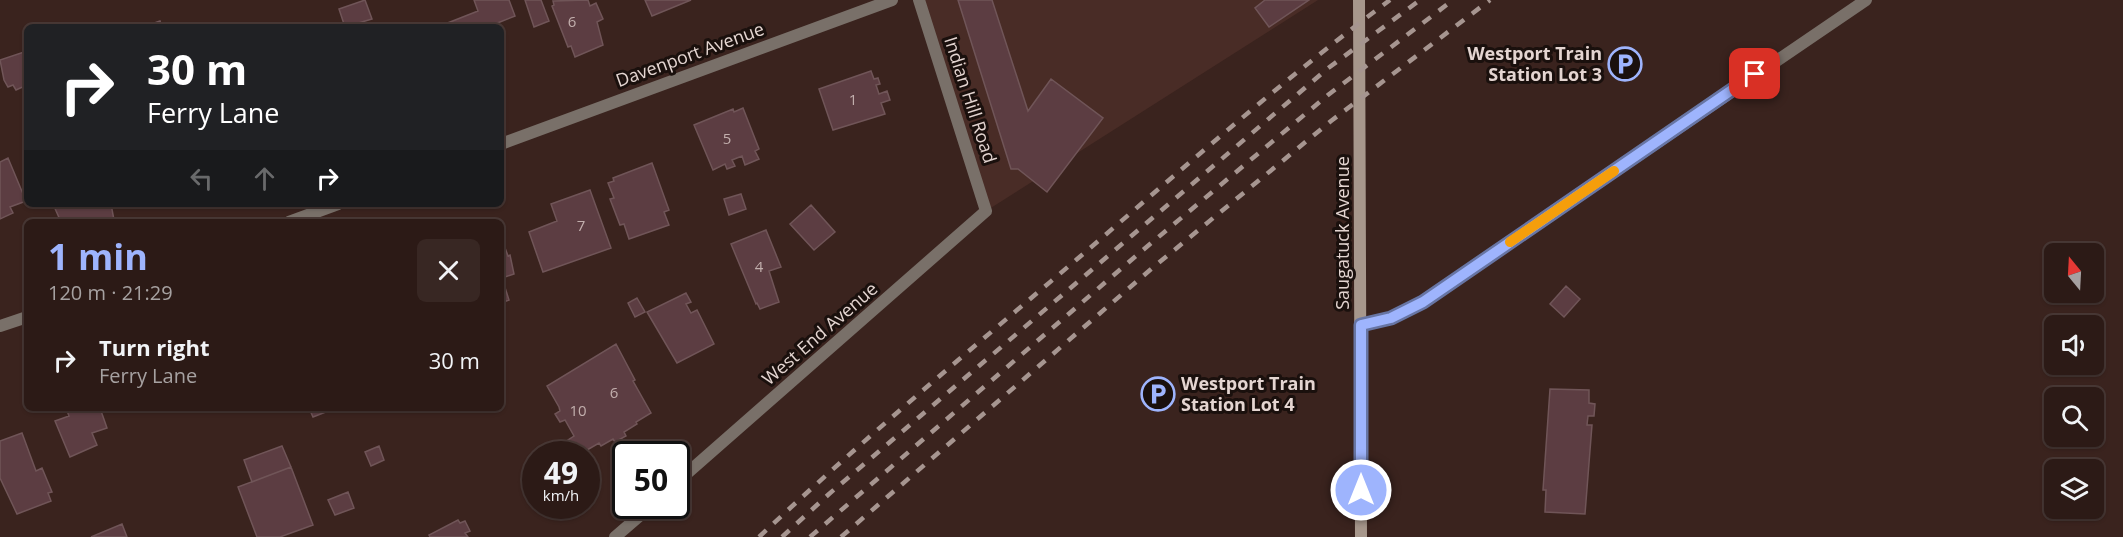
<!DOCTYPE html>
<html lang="en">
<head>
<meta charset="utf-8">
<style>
	body { margin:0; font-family:"Open Sans",sans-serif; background:#382723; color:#f1f3f6; height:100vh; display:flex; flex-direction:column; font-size:22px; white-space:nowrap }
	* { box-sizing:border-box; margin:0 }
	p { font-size:20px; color:#a6a1a1 }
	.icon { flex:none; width:33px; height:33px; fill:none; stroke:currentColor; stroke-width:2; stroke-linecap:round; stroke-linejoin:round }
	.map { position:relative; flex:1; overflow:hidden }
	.side { position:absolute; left:24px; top:219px; width:480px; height:192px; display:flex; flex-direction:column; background:#2c1a16; border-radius:9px; box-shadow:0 2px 4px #0004,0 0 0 2px #483835 }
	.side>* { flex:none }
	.top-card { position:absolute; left:24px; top:24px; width:480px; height:183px; border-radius:9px; box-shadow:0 2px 4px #0004,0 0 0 2px #483835; background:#202124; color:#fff; overflow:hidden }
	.needle { width:39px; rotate:342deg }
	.controls { position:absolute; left:2044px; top:243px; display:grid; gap:12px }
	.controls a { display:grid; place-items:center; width:60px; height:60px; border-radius:9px; background:#2c1a16; box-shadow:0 2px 4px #0004,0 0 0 2px #483835; font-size:30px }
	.speed { position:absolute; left:522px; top:441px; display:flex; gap:12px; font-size:30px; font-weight:700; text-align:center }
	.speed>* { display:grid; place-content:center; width:78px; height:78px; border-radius:50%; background:#2c1a16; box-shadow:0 2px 4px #0004,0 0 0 2px #483835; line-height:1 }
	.speed small { font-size:15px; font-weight:400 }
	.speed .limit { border:3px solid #111; border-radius:9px; background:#fff; color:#111 }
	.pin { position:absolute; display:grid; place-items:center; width:51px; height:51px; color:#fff; margin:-26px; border-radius:12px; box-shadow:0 3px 9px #0006 }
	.me { position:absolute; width:66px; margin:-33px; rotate:0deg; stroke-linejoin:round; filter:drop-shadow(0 0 4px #0008) }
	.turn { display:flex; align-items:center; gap:21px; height:126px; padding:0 24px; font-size:27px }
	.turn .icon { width:78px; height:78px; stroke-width:2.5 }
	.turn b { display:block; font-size:42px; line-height:51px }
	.lanes { display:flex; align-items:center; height:57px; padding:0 24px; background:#0003; justify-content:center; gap:30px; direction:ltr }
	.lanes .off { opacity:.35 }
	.round { display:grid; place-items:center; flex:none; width:63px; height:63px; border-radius:9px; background:#382723 }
	.overview { display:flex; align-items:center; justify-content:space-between; height:102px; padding:0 24px }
	h1 { font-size:36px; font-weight:700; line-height:45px; color:#9eb4fd }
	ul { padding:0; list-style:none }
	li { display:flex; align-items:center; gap:18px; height:78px; padding:0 24px }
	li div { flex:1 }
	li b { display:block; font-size:22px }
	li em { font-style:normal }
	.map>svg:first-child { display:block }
</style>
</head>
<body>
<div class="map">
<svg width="2123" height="537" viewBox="0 0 2123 537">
	<rect width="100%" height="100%" fill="#3a231e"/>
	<path fill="#492c26" d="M919 0H1318L986 211Z"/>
	<path fill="#5c3d42" stroke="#705558" stroke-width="1.5" d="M365 0 372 19 345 27 339 9Z
		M474 0H509L515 16 495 24 496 27H446L445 24 478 11Z
		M525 0H541L549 21 534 27Z
		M588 0 590 6 596 3 603 19 597 22 603 45 575 57 571 46 568 47 552 6 554 5 553 1Z
		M645 0H691L652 16Z
		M958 0H992L1028 111 1051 79 1103 118 1047 192 1018 169H1011Z
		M1265 0H1309L1269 27 1255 8Z
		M160 21 162 27H143Z
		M27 51V85L16 90 13 85 8 87 4 80 0 60Z
		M871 71 874 79 878 78 880 84 876 85 879 94 887 91 890 100 881 103 885 114 833 130 819 89Z
		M743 108 759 149 755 151 759 159 745 165 742 156 732 160 735 166 727 169 725 164 713 170 694 125 733 109 734 112Z
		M8 158 26 201 10 207 13 213 0 219V162Z
		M652 163 669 210 664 212 669 225 629 239 624 224 620 225 610 199 614 198 608 183 614 181 613 178Z
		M590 190 611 248 543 272 529 232 557 221 551 204Z
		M741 194 746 209 729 215 724 199Z
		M53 204H111L114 220 108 222H61Z
		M811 205 835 232 814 250 790 224Z
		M766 230 781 267 769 271 779 302 760 309 757 303 756 304 731 244Z
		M504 245 508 256 510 255 514 274 502 278 509 300 501 303V246Z
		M1566 286 1580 299 1564 317 1550 304Z
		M686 293 691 302 686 304 691 313 697 310 714 344 677 363 647 312Z
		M637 298 645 312 635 317 628 303Z
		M616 344 635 380 633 381 651 413 636 422 637 424 624 432 626 436 615 442 613 439 601 446 599 443 582 453 578 447 573 449 568 440 574 436 565 420 560 422 555 414 560 411 559 407 547 386Z
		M1550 389 1589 390V403L1595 404 1594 416H1588L1587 425H1592L1585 514 1545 512 1546 490H1543Z
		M66 408H100L107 428 92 433 97 445 70 457 55 421 69 416Z
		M309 408H336L313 417Z
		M22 433 36 471 42 468 52 492 48 493 51 501 17 514 0 478V441Z
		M282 446 291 467 252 482 244 460Z
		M379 446 384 460 371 466 365 452Z
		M291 467 313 525 280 537H257L238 487Z
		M348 492 354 508 335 515 328 500Z
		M458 520 460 523 465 521 470 531 465 533 468 537H430L429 535Z
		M122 524 127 537H91Z"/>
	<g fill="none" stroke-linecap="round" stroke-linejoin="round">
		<path stroke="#797069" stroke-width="12" d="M501 144 892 0
			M289 222 338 204
			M1361 325 1391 318 1423 302 1866 0
			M0 326 27 317
			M676 483 986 211 919 0
			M615 537 651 506"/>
		<path stroke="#a7978c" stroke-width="12" d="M1359 0 1361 537"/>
		<path stroke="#a69590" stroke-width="4.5" stroke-dasharray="10 10" stroke-linecap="butt" d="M759 537C861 441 969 351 1076 260 1179 172 1281 81 1390 0
			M782 537 829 494 1327 69 1420 0
			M810 537 1137 255 1328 95 1453 0
			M841 537 1150 270 1331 121 1490 0"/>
	</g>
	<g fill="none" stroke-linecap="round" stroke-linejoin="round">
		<g stroke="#6775a4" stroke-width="15">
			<path id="route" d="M1361 490V325L1391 318 1423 302 1755 74"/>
		</g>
		<use href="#route" stroke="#9eb4fd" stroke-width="10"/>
		<path stroke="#f59e0b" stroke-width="10" d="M1510 242 1614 171"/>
	</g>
	<defs>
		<g id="parking-ring" transform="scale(1.725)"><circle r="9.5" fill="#1a100d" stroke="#9eb4fd" stroke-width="1.5"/><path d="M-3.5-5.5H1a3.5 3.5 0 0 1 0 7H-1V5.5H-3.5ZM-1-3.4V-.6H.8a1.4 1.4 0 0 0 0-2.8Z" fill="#9eb4fd"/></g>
	</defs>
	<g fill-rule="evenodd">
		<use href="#parking-ring" x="1625" y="64"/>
		<use href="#parking-ring" x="1158" y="394"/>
	</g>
	<g text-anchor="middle" stroke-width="6" stroke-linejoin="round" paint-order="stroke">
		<g font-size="15" fill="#c2afad">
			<text x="572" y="27">6</text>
			<text x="853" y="105">1</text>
			<text x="727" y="144">5</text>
			<text x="581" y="231">7</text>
			<text x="759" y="272">4</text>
			<text x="614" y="398">6</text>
			<text x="578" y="416">10</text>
		</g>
		<g font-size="18" font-weight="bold" fill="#e4d5d1" stroke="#1a100d" text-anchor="end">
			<text x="1602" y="60">Westport Train<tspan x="1602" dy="21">Station Lot 3</tspan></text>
			<text x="1181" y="390" text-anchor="start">Westport Train<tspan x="1181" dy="21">Station Lot 4</tspan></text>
		</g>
		<g font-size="18" fill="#e4d5d1" stroke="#1a100d">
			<text transform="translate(690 55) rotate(-20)" y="6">Davenport Avenue</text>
			<text transform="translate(970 100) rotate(72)" y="6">Indian Hill Road</text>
			<text transform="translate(1343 233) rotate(-90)" y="6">Saugatuck Avenue</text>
			<text transform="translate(820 334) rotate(-41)" y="6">West End Avenue</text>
		</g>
	</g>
</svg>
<div class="controls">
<a><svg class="needle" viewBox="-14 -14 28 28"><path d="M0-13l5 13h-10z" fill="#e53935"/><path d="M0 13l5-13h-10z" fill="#a6a1a1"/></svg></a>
<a><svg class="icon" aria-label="sound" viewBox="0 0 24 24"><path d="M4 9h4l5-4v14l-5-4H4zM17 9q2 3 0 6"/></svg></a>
<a><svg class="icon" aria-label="search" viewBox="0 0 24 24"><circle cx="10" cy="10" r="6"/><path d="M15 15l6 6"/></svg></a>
<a><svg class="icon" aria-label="layers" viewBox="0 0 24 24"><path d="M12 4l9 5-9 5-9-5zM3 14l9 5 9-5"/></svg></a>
</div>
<div class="speed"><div>49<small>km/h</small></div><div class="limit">50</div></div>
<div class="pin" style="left:1755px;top:74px;background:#d93025"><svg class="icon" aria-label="arrive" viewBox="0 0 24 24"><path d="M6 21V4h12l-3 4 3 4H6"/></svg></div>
<svg class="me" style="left:1361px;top:490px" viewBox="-20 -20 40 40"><circle r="17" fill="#9eb4fd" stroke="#fff" stroke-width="3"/><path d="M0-11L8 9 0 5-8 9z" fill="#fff"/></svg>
<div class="top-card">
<div class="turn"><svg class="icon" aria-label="right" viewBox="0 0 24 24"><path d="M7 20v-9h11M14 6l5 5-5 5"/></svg><div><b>30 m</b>Ferry Lane</div></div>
<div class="lanes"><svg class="icon off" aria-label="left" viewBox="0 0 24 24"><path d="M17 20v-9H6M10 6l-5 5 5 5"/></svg><svg class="icon off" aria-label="ahead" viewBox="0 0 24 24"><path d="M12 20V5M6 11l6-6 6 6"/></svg><svg class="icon" aria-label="right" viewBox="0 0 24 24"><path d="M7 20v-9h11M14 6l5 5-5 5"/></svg></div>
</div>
<section class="side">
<div class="overview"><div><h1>1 min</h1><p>120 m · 21:29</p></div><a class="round"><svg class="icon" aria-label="close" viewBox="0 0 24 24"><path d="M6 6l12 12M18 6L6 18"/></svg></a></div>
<ul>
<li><svg class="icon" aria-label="right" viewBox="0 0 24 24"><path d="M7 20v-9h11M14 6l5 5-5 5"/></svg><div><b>Turn right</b><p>Ferry Lane</p></div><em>30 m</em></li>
</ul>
</section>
</div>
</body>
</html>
